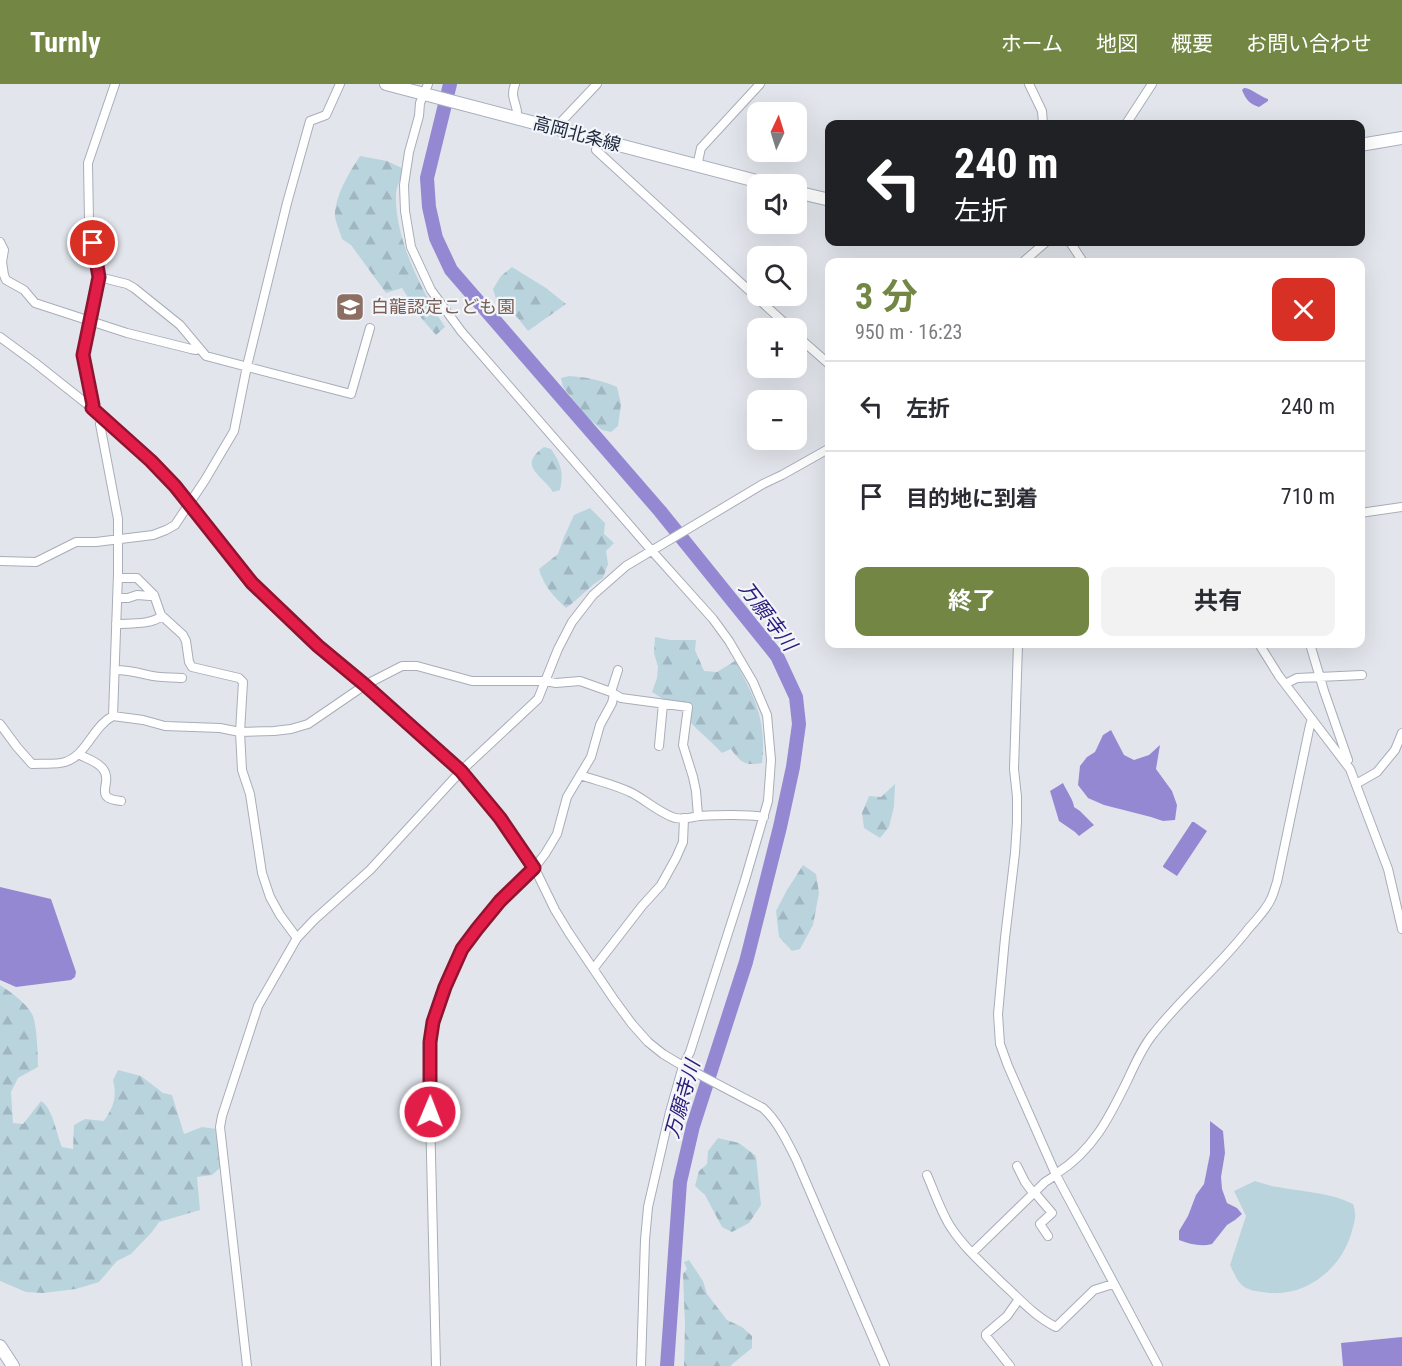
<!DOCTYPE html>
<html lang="ja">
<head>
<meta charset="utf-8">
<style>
	body { margin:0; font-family:"Roboto Condensed","Noto Sans JP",sans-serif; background:#f2f2f3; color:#2b2b33; height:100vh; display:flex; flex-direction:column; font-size:22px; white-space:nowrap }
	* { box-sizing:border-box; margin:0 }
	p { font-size:20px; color:#7c7c81 }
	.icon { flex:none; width:33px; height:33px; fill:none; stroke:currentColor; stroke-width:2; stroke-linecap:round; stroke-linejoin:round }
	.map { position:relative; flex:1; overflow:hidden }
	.sheet { position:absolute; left:825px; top:174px; width:540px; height:390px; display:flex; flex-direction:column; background:#fff; border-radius:12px; box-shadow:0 6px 24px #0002 }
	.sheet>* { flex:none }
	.banner { position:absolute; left:825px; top:36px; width:540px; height:126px; border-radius:12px; box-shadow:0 6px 24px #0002; background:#202124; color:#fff; overflow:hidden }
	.needle { width:39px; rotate:4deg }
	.buttons { position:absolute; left:747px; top:18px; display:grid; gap:12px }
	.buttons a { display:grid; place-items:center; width:60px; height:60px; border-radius:12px; background:#fff; box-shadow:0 6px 24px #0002; font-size:30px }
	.pin { position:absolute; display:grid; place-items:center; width:51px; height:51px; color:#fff; margin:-26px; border:3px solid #fff; border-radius:50%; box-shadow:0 2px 6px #0007 }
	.me { position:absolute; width:66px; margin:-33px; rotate:1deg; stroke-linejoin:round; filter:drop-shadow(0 0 4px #0008) }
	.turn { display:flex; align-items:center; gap:21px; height:126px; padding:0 30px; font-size:27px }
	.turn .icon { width:78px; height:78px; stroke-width:2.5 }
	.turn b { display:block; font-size:42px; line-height:51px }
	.round { display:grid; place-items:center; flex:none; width:63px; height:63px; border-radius:12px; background:#f2f2f3 }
	.summary { display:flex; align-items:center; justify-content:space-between; height:102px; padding:0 30px }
	h1 { font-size:36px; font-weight:700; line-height:45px; color:#738643 }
	.primary-button { display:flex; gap:12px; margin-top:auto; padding:12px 30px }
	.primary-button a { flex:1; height:69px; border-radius:12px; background:#738643; color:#fff; font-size:24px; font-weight:700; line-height:69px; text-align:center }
	.primary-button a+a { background:#f2f2f3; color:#2b2b33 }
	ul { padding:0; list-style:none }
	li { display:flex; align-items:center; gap:18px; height:90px; padding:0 30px; border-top:2px solid #e1e1e2 }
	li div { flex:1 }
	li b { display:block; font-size:22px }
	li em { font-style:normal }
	header { display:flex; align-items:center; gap:36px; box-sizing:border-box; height:84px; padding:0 30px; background:#738643; color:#fff }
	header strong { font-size:28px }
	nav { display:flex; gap:33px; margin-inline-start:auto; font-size:21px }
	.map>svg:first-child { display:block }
</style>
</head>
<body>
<header>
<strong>Turnly</strong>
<nav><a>ホーム</a><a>地図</a><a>概要</a><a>お問い合わせ</a></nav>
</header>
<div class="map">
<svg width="1402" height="1282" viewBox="0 0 1402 1282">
	<defs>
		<pattern id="forest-firs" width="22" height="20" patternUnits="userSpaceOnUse" patternTransform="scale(1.5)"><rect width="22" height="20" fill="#bad4de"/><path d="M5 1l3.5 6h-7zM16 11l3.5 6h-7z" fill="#a0b6c0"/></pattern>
	</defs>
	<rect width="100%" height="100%" fill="#e2e6ec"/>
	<path fill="#bad4de" d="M1255 1097C1262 1099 1270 1102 1278 1103 1303 1108 1330 1108 1353 1120 1357 1131 1355 1136 1352 1147 1342 1184 1308 1212 1269 1209 1262 1208 1252 1207 1246 1204 1238 1200 1234 1189 1230 1181L1246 1132 1234 1107Z"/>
	<path fill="url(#forest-firs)" d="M360 72 387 77 404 85C401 93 396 103 396 112 395 155 422 208 445 243L436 251 422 235 402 204 386 209 351 161 342 155C340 147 334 136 335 128 337 108 349 89 360 72Z
		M512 183 546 204 566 220 528 247 517 233 496 215 493 205 501 192Z
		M569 292C586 293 601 296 617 303L621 320 618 342 611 348 602 346 587 333 563 303 561 294Z
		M544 363 551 365C561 380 564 388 560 406L553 408C541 390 517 382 544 363Z
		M590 424 605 439 604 450 614 459 606 467 608 480 603 494C589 502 579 515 566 524 554 513 543 501 539 485L558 470 564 453 574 431Z
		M655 553 670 556H696L695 566 704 587 717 588 735 577C755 613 767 638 762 679 745 682 741 679 731 665L722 669C711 657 699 648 688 636L691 620 666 617 652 608 657 594 658 583 654 569Z
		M895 700 894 723 889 743 880 754 864 744 862 729 869 712 881 713Z
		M803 781 816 790 819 809 813 841 800 865 792 867 779 853 776 827 787 806Z
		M0 901C12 909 25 918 32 930 37 939 38 972 38 983L18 994 11 1008 13 1039 23 1040 41 1017C53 1024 56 1049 62 1063L73 1065 74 1041 85 1035 104 1037C114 1022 117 1013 113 996L118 986 141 992 163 1009 172 1011 184 1050 202 1043 217 1045 221 1083 212 1091 197 1093 200 1126 159 1138 152 1148 131 1170 117 1177 99 1198 76 1205 43 1209 26 1208 0 1197Z
		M718 1054 739 1059 756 1072 761 1121 749 1139 732 1148 722 1143 705 1111 695 1102 699 1087 707 1080 708 1067Z
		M689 1176 703 1197 707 1210 727 1236 742 1243 752 1252V1264L730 1282H684L685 1241 683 1190 687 1185 684 1178Z"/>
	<path fill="#9588d3" d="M1244 4C1251 4 1259 12 1268 15V17L1259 23C1250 20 1246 16 1242 6Z
		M1111 646 1124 671 1134 676 1149 671 1160 661 1156 685 1172 707 1177 721 1175 736 1163 737 1151 733 1104 721 1088 714 1078 701 1080 682 1087 673 1095 668 1103 651Z
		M1063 699C1066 706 1074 717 1074 723L1080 727 1094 741 1079 752 1075 748 1059 737 1050 707Z
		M1192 738H1194L1207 747 1177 792 1163 783V782Z
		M0 803 51 815 76 888 75 893 71 896 16 903 0 896Z
		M1210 1037 1223 1047 1225 1069 1221 1093 1222 1105 1227 1119 1237 1124 1242 1130 1235 1136 1227 1141 1212 1160C1201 1163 1189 1160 1179 1156V1147L1188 1132 1196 1111 1204 1100 1210 1070Z
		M1402 1253V1282H1343L1341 1259Z"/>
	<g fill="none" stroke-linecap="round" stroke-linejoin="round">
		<path stroke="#9588d3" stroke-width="14" d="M450 0 427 94 429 123 436 154 451 186 660 427 777 572 796 613 799 640 793 683 780 743 746 878 693 1042 680 1098 667 1282"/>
		<g stroke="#a8adb8" stroke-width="10">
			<path id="street" d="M428 0 420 19 419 32 409 68 404 101 405 127 411 163 431 206 461 247 652 467 713 535 729 557 753 598 767 631 771 676 768 717 745 796 690 968 683 982 670 1028 648 1123 645 1156 641 1282
				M515 0C509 16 519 20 517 34
				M1029 0 1042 27 1043 40
				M1126 40 1152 0
				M557 45 561 38 597 0
				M598 56 596 66 790 244
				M697 82 701 64 760 0
				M0 158 4 166 2 178 4 191 6 196 24 206 35 219 127 249 191 265 196 266 199 264
				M1070 158 1083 178
				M1023 178 1046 158
				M99 193 127 200 134 204 180 241 206 272 351 310 370 244
				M796 251 830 281
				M0 253 34 278 92 324 151 377 175 402 252 499 318 562 365 601 461 687 500 734 537 789 555 826 569 849 615 917 632 940 648 958 663 970 683 982 763 1024C778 1038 787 1057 796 1075L885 1282
				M92 324 93 321 83 271 99 193 89 137 88 79 115 0
				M104 336 100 340 118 435V490L113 632
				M1360 429 1402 423
				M0 477 36 478 76 458H96L153 451 166 446 175 441 205 396 234 347 247 282 287 119 310 37 326 31 340 0
				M118 494H137L154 511 161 531 183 551 186 557 189 578 192 583 239 594 243 598 240 648 242 686 250 710 262 789 270 813 280 831 297 854
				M117 514H128L137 511 150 512 154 511
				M116 540C131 539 150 541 162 532
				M1018 560 1014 685 1017 713V738L1015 769 1005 854 998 930 1000 960 1008 982 1056 1091 1158 1282
				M1259 560 1279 592 1350 685 1388 785 1402 845
				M1310 560 1324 607 1348 676 1346 678
				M115 586C128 586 135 588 148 591 158 594 171 593 182 594
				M1285 600 1297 594 1362 591
				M611 608 618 586
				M0 640 17 663 32 680C42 679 55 681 65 678 86 672 93 642 113 632L143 636 165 642 220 644 240 648 274 647 291 645 308 640 365 601 402 582H417L472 597H545L556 599 580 597 611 608 621 614 688 623 683 661 693 693 696 707 698 732
				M659 662 663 620
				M78 670C87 675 97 677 103 685 114 700 91 714 121 717
				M580 691C598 697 616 701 632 709 644 715 664 732 676 734 684 736 692 733 699 732 717 731 746 730 764 733
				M1356 700 1377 688 1395 666 1402 649
				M594 884 642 822 661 801 676 774 683 758 684 734
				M1017 1082 1025 1098 1034 1110
				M1056 1090C1094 1066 1110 1032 1129 993 1136 978 1143 962 1154 949 1183 912 1220 882 1249 844 1257 835 1266 826 1271 815 1274 809 1275 803 1277 798L1310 641 1312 635
				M927 1091C934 1107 942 1131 952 1145 966 1166 985 1182 1002 1199 1019 1214 1035 1233 1056 1243L1094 1206 1113 1200
				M1035 1109 1052 1129 1040 1140 1048 1152
				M972 1169 1045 1098 1056 1091
				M247 1282 220 1043 222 1032 258 922 297 854 314 836 370 786 461 687 538 615 558 565 572 538 593 511 626 482 763 400 782 391 830 364
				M436 1282 430 1028 431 958 433 938 445 903 462 865 500 817 534 784 545 770 557 750 567 713 591 673 600 641 612 619 614 610
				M1010 1282 986 1252V1250L1007 1232 1019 1215"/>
		</g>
		<g stroke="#a6aebe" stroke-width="14">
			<path id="secondary" d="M386 0 768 100
				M1360 61 1402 54
				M796 108 830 116
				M0 1262 13 1282"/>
		</g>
		<use href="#street" stroke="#fff" stroke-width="8"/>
		<use href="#secondary" stroke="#fff" stroke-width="12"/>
	</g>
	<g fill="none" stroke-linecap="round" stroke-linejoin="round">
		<g stroke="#92132f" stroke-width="15">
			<path id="route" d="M93 159 99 193 83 271 93 321 92 324 151 377 175 402 252 499 318 562 365 601 461 687 500 734 534 784 500 817 477 845 462 865 445 903 433 938 430 958V1028"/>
		</g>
		<use href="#route" stroke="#e11d48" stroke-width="10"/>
	</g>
	<defs>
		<g id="school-square" transform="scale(1.5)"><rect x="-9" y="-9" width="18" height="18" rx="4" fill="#8d6e63" stroke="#f2f5f9"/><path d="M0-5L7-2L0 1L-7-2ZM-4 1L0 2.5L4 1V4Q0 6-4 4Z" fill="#fff"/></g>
	</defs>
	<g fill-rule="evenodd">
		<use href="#school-square" x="350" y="223"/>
	</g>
	<g text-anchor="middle" stroke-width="4.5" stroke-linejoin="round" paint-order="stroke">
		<g font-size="18" fill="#21293e" stroke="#f2f5f9">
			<text transform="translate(577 50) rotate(15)" y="6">高岡北条線</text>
		</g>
		<g font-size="18" fill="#785e54" stroke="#f2f5f9" text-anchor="start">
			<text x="371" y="229">白龍認定こども園</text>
		</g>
		<g font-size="20" font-style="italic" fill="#2b1a7b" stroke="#f2f5f9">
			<text transform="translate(768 532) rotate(53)" y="7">万願寺川</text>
			<text transform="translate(682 1015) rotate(-74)" y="7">万願寺川</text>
		</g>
	</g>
</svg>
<div class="buttons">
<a><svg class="needle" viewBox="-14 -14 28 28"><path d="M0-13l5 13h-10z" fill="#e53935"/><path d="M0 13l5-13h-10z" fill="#7c7c81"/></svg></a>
<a><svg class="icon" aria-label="sound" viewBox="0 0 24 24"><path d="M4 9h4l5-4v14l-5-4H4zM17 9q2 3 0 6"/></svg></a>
<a><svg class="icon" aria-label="search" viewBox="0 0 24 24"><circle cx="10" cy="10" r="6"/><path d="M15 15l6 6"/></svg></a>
<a>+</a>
<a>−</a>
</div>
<div class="pin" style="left:93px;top:159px;background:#d93025"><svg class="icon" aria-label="arrive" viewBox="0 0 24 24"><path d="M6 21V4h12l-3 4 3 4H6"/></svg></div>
<svg class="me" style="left:430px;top:1028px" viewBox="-20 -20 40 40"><circle r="17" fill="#e11d48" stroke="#fff" stroke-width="3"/><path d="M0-11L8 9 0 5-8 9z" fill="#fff"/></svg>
<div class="banner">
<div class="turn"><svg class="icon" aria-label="left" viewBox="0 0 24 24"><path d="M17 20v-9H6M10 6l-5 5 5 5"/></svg><div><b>240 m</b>左折</div></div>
</div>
<section class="sheet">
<div class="summary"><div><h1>3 分</h1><p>950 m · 16:23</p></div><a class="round" style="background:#d93025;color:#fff"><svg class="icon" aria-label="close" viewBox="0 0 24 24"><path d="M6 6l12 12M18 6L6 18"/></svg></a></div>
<ul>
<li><svg class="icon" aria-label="left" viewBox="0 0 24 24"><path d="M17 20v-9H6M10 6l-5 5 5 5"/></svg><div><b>左折</b></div><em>240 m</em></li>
<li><svg class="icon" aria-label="arrive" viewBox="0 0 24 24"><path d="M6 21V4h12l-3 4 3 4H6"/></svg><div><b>目的地に到着</b></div><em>710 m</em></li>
</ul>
<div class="primary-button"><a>終了</a><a>共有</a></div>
</section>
</div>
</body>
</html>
